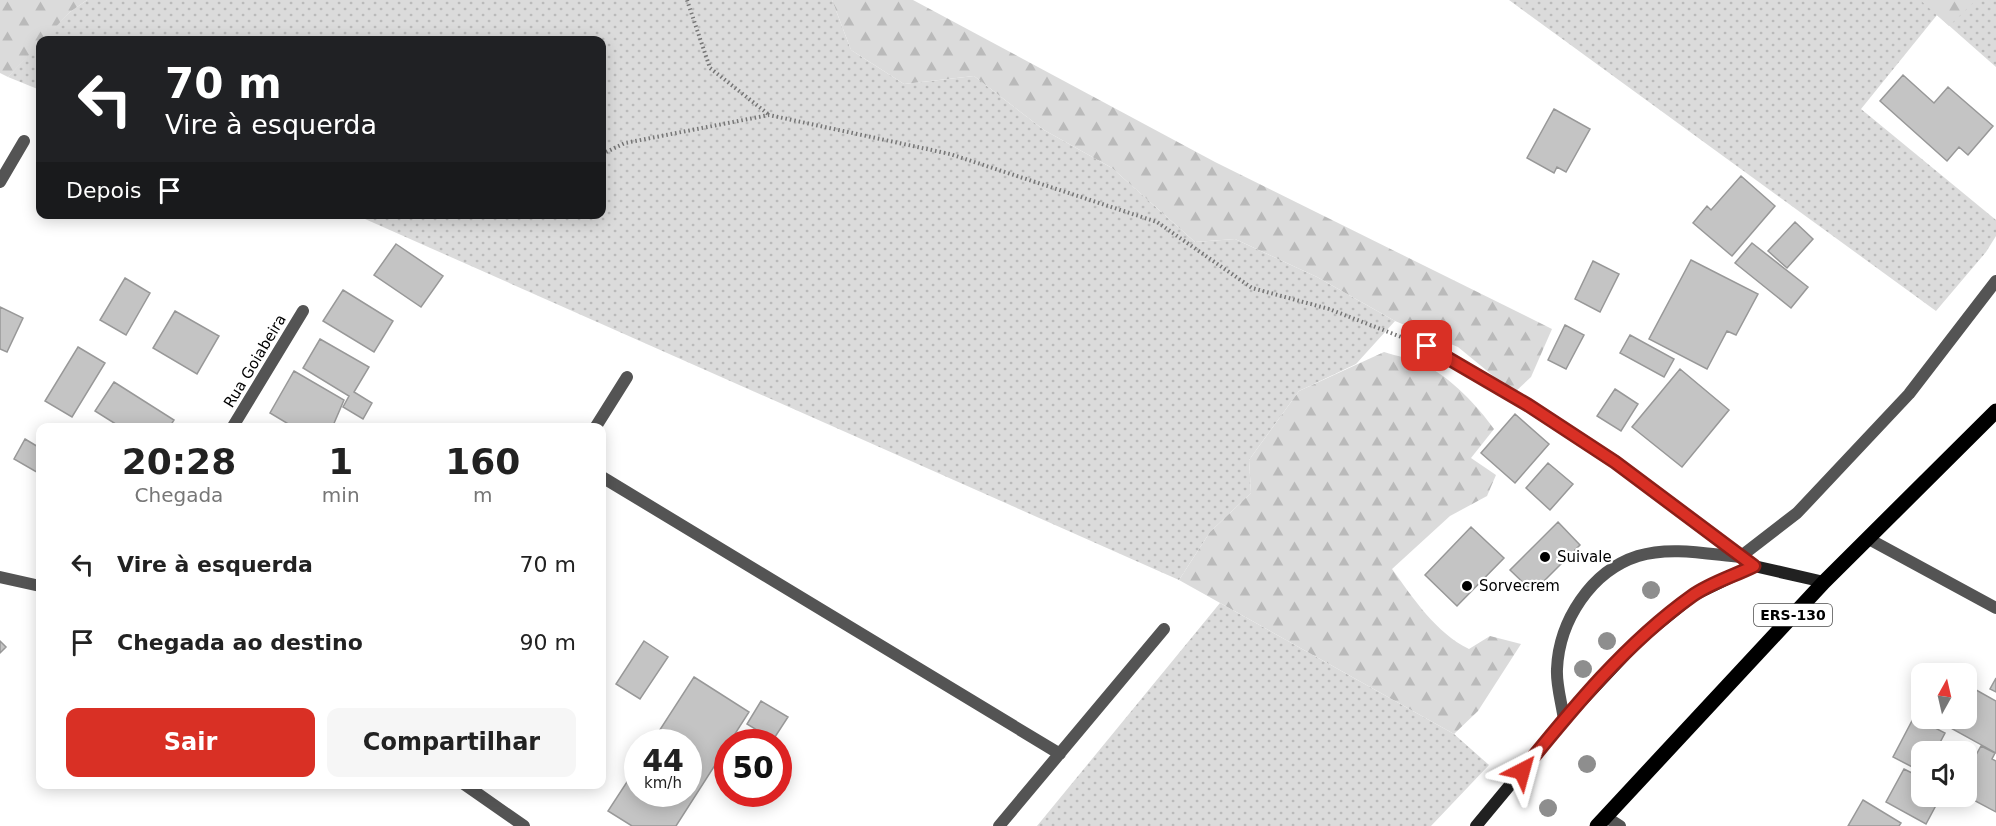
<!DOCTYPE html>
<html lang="pt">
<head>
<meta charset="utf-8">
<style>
	body { margin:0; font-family:"DejaVu Sans",sans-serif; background:#f6f6f6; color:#222; height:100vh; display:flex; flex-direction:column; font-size:22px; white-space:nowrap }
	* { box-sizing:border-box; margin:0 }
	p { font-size:20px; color:#767676 }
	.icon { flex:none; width:33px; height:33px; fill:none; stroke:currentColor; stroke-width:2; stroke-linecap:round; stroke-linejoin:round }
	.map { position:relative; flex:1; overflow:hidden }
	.drawer { position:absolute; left:36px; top:423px; width:570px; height:366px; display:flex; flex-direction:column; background:#fff; border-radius:12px; box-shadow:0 3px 15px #0003 }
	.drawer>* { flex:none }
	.banner { position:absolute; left:36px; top:36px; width:570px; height:183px; border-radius:12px; box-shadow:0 3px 15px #0003; background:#202124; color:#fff; overflow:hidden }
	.needle { width:39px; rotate:8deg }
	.fabs { position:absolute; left:1911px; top:663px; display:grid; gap:12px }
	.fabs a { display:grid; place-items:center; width:66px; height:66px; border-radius:12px; background:#fff; box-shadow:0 3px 15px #0003; font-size:30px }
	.speed { position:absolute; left:624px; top:729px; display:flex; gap:12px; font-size:30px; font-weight:700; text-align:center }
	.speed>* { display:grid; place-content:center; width:78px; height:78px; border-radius:50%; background:#fff; box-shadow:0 3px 15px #0003; line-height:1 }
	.speed small { font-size:15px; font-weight:400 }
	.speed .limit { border:9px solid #d22; background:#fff; color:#111 }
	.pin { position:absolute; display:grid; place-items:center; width:51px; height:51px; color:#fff; margin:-26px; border-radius:12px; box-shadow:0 3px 9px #0006 }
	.me { position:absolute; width:66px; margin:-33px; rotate:39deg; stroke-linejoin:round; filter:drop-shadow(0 0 4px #0008) }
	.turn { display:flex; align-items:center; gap:21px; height:126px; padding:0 30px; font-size:27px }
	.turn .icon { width:78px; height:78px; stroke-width:2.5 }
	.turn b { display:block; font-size:42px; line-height:51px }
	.then { display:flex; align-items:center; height:57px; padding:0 30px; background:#0003; gap:12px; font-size:22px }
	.eta { display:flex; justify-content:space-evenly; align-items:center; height:102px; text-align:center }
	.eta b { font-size:36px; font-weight:700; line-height:42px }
	.cta { display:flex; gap:12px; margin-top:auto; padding:12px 30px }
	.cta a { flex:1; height:69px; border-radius:12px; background:#d93025; color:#fff; font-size:24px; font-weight:700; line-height:69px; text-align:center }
	.cta a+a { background:#f6f6f6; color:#222 }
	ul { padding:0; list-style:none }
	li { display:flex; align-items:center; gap:18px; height:78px; padding:0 30px }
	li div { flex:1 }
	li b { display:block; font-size:22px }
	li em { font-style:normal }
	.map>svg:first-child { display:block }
</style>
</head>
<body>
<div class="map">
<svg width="1996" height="826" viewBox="0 0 1996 826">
	<defs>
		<pattern id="grass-dots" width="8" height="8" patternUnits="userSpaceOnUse" patternTransform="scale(1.5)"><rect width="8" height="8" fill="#dbdbdb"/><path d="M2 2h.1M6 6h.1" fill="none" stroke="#bababa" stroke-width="1.8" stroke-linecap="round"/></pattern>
		<pattern id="forest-firs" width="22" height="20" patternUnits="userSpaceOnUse" patternTransform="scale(1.5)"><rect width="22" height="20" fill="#dbdbdb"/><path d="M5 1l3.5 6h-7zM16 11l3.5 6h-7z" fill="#bababa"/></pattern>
	</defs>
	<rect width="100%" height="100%" fill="#fff"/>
	<path fill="url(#grass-dots)" d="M87 0H832L851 50 904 84 974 76 1044 130 1112 168 1195 242 1235 239 1317 277 1395 321 1356 364 1299 391 1249 460 1251 493 1210 532 1179 580 356 215 602 214V40H42L70 12Z
		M1509 0H1996V67L1937 15 1861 109 1996 220V236L1986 252 1936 311Z
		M40 42V90L8 77Z
		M1220 603 1454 734 1489 765 1431 826H1037Z"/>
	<path fill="url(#forest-firs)" d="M0 0H87L70 12 8 77 0 73Z
		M832 0H913L1215 162 1552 329 1531 377 1514 393 1458 347 1395 321 1317 277 1235 239 1195 242 1112 168 1044 130 974 76 904 84 851 50Z
		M1920 0H1976L1949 26Z
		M1384 352C1397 356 1412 359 1425 365 1451 378 1477 405 1494 429L1471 458 1496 475 1487 496 1450 516 1392 569C1413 598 1436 633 1469 649L1490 636 1521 644 1478 711 1454 734 1179 580 1210 532 1251 493 1249 460 1299 391Z"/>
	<path fill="#c4c4c4" stroke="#989898" stroke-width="1.5" d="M1903 75 1934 103 1948 87 1993 126 1968 155 1959 147 1947 161 1880 101Z
		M1554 109 1590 129 1566 172 1557 167 1554 173 1527 158Z
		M1741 176 1775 206 1732 256 1693 223 1707 206 1711 210Z
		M1795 222 1813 239 1787 268 1768 251Z
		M1752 243 1808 287 1791 308 1735 263Z
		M396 244 443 276 421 307 374 275Z
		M1691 260 1758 294 1736 335 1727 331 1707 369 1649 339Z
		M1593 261 1619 274 1600 312 1575 299Z
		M125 278 150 293 126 335 100 320Z
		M343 290 393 321 374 352 323 321Z
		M0 307 23 318 7 352 0 349Z
		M175 311 219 336 197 374 153 348Z
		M1565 325 1584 335 1566 369 1548 360Z
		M1630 335 1674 359 1664 377 1620 353Z
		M320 339 369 367 354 392 372 403 363 419 343 407 349 396 303 368Z
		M78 347 105 363 72 417 45 401Z
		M1680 369 1729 410 1682 467 1632 427Z
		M294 371 344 400 332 428H295L270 413Z
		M114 382 174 420 169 428H122L95 411Z
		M1615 389 1638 404 1621 431 1597 416Z
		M1515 414 1549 444 1515 483 1481 453Z
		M25 439 40 448V474L14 459Z
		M1548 463 1573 484 1550 510 1526 488Z
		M1558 522 1580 545 1533 592 1510 570Z
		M1471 527 1504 558 1457 606 1425 575Z
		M0 641 6 647 0 653Z
		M644 641 668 657 640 699 616 684Z
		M694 677 749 712 676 826H632L608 811 638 765V794H688V742H652Z
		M1996 678V692L1990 689Z
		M1969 686 1996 701V753L1947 726 1951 718H1966Z
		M761 701 788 717 773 740 747 724Z
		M1914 717 1945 733 1935 752H1922V772L1893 757Z
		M1981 746 1995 753 1992 759 1996 761V812L1966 796V773Z
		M1904 769 1922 778V796H1941L1926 824 1886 802Z
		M1863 800 1901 823 1899 826H1848Z"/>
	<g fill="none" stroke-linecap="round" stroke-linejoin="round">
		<path stroke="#767676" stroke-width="4" stroke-dasharray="1.5 3" stroke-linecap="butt" d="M687 0 710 68 768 114
			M602 154 625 143 769 115 950 154 1157 222 1252 288 1329 309 1409 340"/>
		<path stroke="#545454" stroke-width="12" d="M595 428 627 377
			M602 477 1060 754
			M999 826 1164 629"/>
		<path stroke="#545454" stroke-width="12" d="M0 182 24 141
			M1427 346 1528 405 1615 462 1754 566
			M232 428 303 311
			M1564 720C1562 704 1556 685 1557 669 1559 621 1591 571 1638 556 1670 546 1708 554 1740 557L1797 513 1909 394 1996 281
			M1606 817 1620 826"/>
		<path stroke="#545454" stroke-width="12" d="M1867 538 1996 608
			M0 577 40 586
			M464 784 524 826"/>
		<path stroke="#212121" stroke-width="12" d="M1476 826 1564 720 1641 638 1694 595 1754 566 1824 582"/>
		<path stroke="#000" stroke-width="15" d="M1597 826 1824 582 1996 411"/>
	</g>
	<g fill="#8e8e8e">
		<circle cx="1651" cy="590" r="9"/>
		<circle cx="1607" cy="641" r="9"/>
		<circle cx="1583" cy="669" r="9"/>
		<circle cx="1587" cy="764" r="9"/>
		<circle cx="1548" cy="808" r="9"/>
	</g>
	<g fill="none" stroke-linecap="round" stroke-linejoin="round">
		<g stroke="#8d1f18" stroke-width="15">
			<path id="route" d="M1427 346 1528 405 1615 462 1754 566C1734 576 1710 583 1692 596 1626 643 1572 709 1522 771"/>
		</g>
		<use href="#route" stroke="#d93025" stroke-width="10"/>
	</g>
	<g fill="#000" stroke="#fff" stroke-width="2">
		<circle cx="1545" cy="557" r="6"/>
		<circle cx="1467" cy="586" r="6"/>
	</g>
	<g text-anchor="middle" stroke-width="4.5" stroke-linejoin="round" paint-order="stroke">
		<rect fill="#fff" stroke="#4c4c4c" stroke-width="1.5" x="1754" y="604" width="78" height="22" rx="4.5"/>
		<g font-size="14" font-weight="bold" fill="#000">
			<text x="1793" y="620">ERS-130</text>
		</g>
		<g font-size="15" fill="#000" stroke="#fff">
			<text transform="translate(255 361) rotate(-59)" y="5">Rua Goiabeira</text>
		</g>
		<g font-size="15" fill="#000" stroke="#fff" text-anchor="start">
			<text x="1557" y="562">Suivale</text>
			<text x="1479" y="591">Sorvecrem</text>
		</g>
	</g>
</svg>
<div class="fabs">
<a><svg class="needle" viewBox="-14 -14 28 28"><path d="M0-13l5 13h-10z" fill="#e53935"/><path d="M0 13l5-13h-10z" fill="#767676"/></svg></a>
<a><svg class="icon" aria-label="sound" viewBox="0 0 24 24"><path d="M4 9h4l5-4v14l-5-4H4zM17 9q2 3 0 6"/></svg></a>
</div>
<div class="speed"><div>44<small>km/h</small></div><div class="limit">50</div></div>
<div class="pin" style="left:1427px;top:346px;background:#d93025"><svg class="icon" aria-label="arrive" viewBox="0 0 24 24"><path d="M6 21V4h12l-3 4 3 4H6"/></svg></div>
<svg class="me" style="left:1522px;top:771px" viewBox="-20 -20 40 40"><path d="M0-17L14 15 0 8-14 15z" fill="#d93025" stroke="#fff" stroke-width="4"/></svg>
<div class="banner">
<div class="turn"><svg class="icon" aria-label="left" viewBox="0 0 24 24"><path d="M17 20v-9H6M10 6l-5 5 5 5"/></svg><div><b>70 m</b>Vire à esquerda</div></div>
<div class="then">Depois<svg class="icon" aria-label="arrive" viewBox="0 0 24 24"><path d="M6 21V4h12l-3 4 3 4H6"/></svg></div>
</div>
<section class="drawer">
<div class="eta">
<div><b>20:28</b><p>Chegada</p></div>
<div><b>1</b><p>min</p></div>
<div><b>160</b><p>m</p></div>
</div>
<ul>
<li><svg class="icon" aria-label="left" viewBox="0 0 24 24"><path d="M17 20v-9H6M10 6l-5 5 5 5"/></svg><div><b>Vire à esquerda</b></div><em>70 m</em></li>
<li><svg class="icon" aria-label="arrive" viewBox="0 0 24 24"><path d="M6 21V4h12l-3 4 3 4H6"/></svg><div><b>Chegada ao destino</b></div><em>90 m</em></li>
</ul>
<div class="cta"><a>Sair</a><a>Compartilhar</a></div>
</section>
</div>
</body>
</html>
